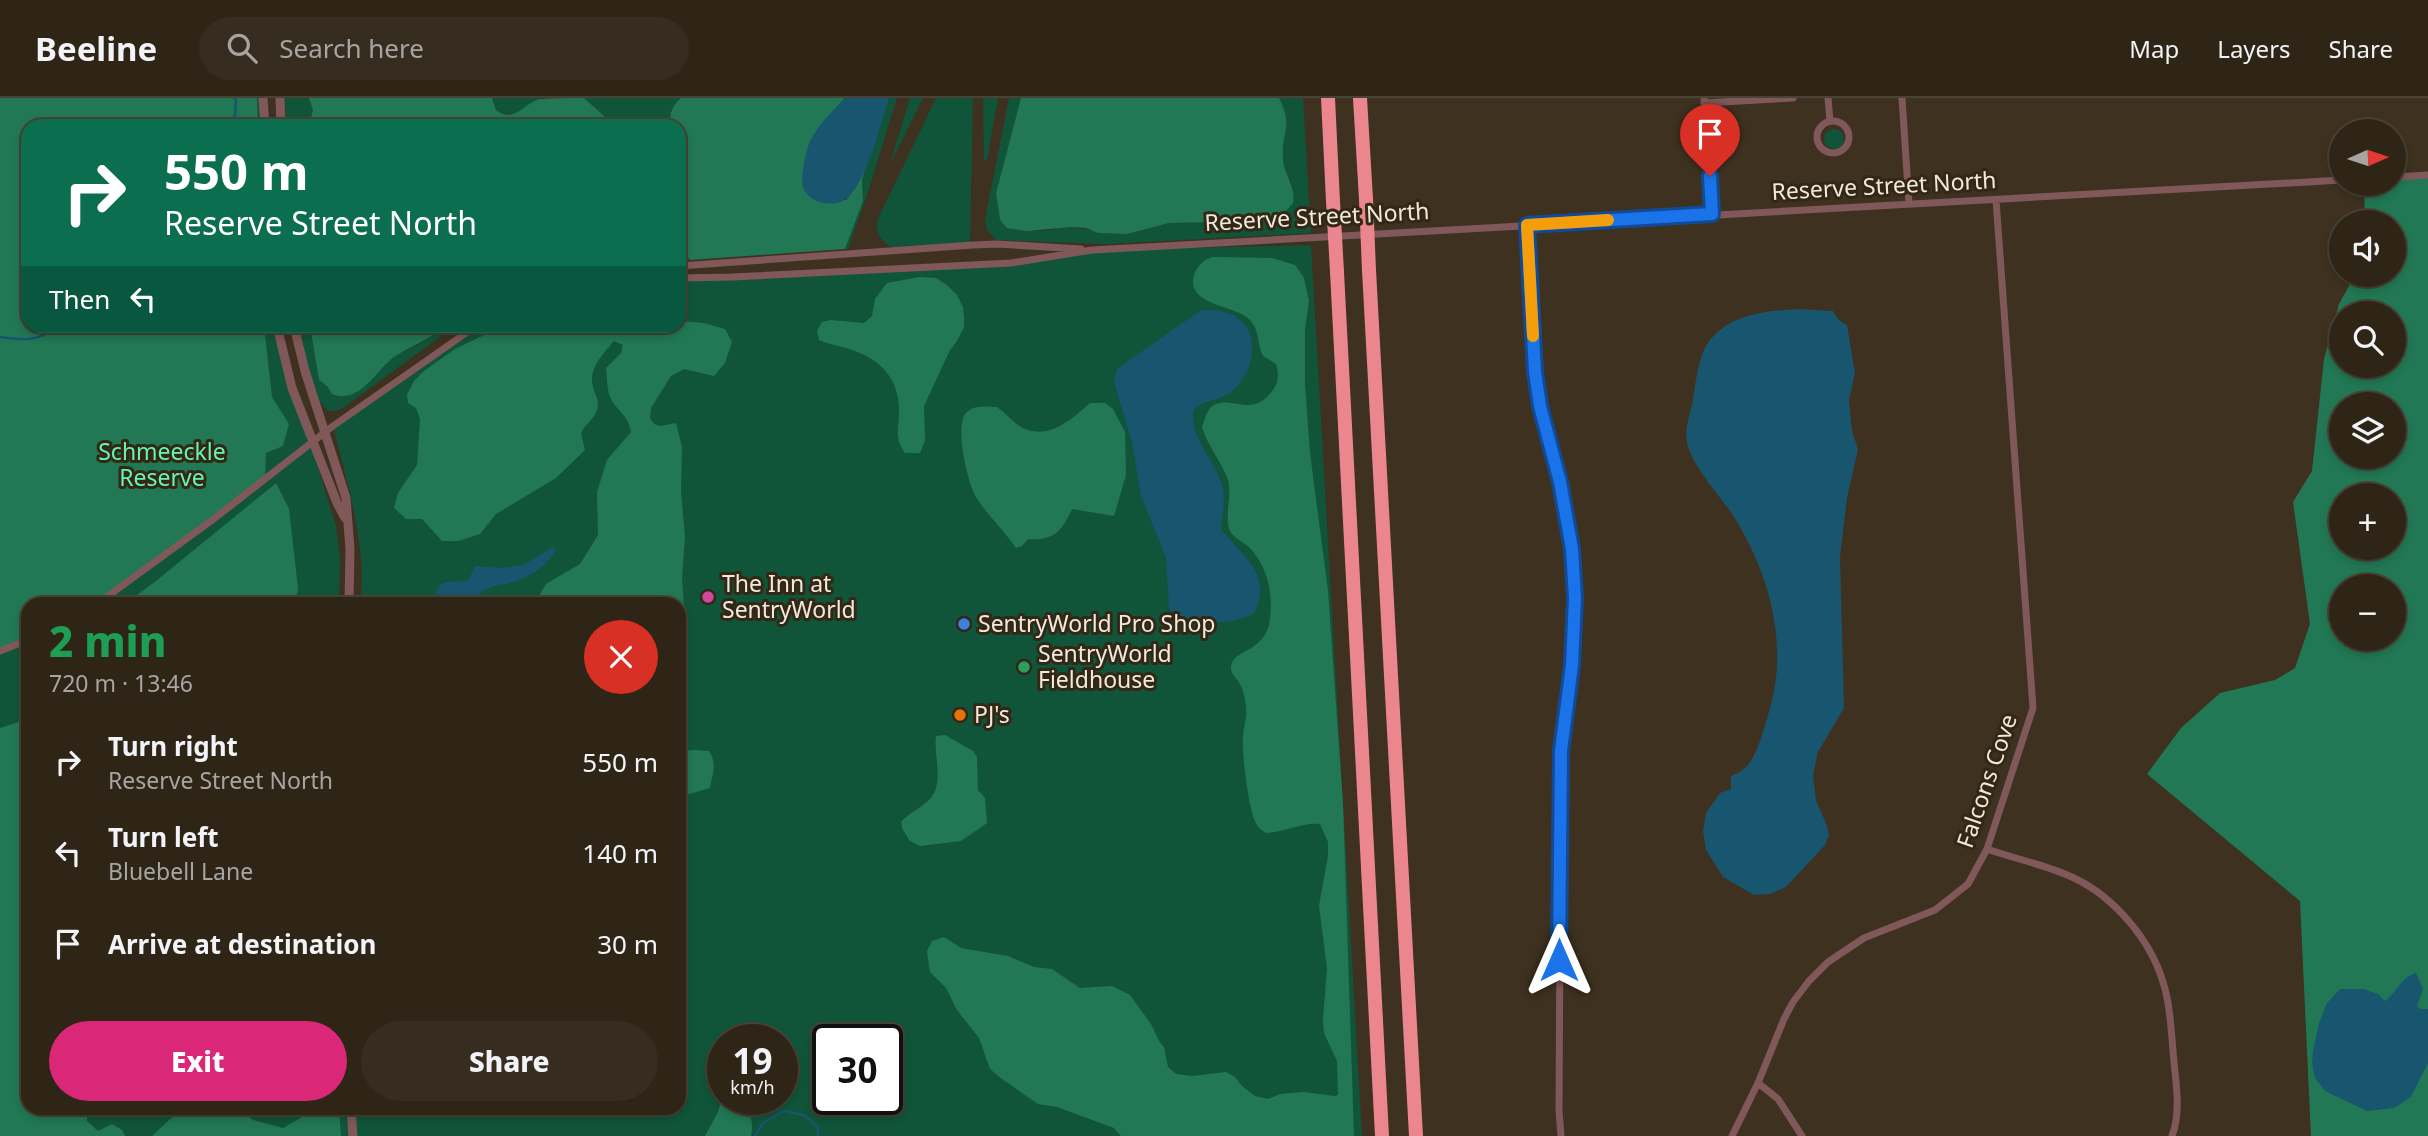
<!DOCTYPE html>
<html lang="en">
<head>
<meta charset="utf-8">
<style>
	body { margin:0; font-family:"Noto Sans",sans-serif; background:#362d20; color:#f1f3f6; height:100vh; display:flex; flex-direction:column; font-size:26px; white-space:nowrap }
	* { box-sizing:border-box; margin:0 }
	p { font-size:23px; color:#a7a5a1 }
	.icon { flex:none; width:38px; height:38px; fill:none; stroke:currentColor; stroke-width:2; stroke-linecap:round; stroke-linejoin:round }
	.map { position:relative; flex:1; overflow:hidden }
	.details { position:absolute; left:21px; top:499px; width:665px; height:518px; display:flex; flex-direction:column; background:#2e2517; border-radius:21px; box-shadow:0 4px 10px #0003,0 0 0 2px #494236 }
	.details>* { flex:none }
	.top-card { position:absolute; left:21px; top:21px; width:665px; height:214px; border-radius:21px; box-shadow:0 4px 10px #0003,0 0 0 2px #494236; background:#0b6e4f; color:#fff; overflow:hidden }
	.needle { width:46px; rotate:87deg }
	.buttons { position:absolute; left:2329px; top:21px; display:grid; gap:14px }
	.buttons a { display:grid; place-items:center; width:77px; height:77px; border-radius:50%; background:#2e2517; box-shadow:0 4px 10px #0003,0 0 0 2px #494236; font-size:35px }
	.speed { position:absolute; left:707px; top:926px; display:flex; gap:14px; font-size:35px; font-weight:700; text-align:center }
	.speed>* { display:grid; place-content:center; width:91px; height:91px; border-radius:50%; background:#2e2517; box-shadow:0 4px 10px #0003,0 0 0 2px #494236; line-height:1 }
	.speed small { font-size:18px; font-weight:400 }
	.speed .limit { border:4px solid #111; border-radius:10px; background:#fff; color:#111 }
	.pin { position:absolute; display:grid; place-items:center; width:60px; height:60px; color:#fff; margin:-72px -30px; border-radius:50% 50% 50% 0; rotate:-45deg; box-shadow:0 0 7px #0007 }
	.pin .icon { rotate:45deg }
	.me { position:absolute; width:77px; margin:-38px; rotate:0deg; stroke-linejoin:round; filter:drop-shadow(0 0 5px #0008) }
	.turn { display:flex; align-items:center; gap:24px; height:147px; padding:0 28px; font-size:32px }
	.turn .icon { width:91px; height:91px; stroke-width:2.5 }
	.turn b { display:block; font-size:49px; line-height:60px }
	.then { display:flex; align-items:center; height:66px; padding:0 28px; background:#0003; gap:14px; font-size:26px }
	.round { display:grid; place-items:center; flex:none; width:74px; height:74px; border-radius:37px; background:#362d20 }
	.overview { display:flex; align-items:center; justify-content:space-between; height:119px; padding:0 28px }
	h1 { font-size:42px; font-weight:800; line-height:52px; color:#1e9e55 }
	.action { display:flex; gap:14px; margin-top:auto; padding:14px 28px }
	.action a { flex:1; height:80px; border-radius:42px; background:#db2777; color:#fff; font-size:28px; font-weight:800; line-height:80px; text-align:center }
	.action a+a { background:#362d20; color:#f1f3f6 }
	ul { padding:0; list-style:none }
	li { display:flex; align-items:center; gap:21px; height:91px; padding:0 28px }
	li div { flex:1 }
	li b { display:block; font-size:26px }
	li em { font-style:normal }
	header { display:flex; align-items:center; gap:42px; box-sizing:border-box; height:98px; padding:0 35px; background:#2e2517; border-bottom:2px solid #494236 }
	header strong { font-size:33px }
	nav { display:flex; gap:38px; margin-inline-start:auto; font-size:24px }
	.search { width:490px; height:63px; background:#362d20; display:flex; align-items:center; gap:18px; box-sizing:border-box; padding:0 24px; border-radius:38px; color:#a7a5a1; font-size:26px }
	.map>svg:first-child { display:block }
</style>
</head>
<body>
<header>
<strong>Beeline</strong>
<div class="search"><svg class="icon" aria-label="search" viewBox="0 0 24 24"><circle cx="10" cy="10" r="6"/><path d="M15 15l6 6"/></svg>Search here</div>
<nav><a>Map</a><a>Layers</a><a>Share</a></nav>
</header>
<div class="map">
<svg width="2428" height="1038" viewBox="0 0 2428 1038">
	<rect width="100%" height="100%" fill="#3e311f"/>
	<path fill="#10553a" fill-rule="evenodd" d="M0 0H263L265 28H28V228H277L279 244 336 428 340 460 339 506H28V1010H679V506H359C370 458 345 376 333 328L476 228H679V180L1011 165 1092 152 1311 147 1362 1038H0ZM723 942H782V1001H723ZM828 942H887V1001H828Z
		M285 0H309L313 12 309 28H286Z
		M492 0H541C526 7 513 24 496 12Z
		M584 0H681C671 9 670 15 670 28H611L603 17Z
		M889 0H897L868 94 848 151H845L863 103 862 82Z
		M910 0H923L890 66Z
		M936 0H973L970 145 891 149C880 141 874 135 878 121Z
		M983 0H998L987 61 984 63Z
		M1009 0H1021L996 95 1000 122 1040 133 1073 129 1113 136H1127L1169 125 1263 123 1293 89C1289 81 1284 71 1283 62 1281 37 1293 28 1279 0H1303L1311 135 1108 146 996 142 987 132 985 121Z
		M1824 41a10 10 0 1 1 20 0a10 10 0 1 1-20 0Z
		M300 228H310L319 282 327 288 333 296C364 299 367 282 387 264 397 255 410 251 421 245 433 238 441 228 455 228L344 309 336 313H328C312 299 303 249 300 228Z"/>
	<path fill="#227854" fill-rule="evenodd" d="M0 0H257L258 28H28V228H264L272 299 289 326 283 348 266 355 265 380 97 506H28V542L0 553Z
		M309 0H492L496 12C514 26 524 5 540 1 553 0 571 0 584 0L603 17 611 28H309L313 12Z
		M681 0H845C820 26 802 52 803 89L846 102 856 89 866 69 862 82 863 103 845 151 690 162C678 151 674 106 680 92 683 84 683 90 684 82 685 71 684 64 686 54L679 42V28H670C670 15 671 9 681 0Z
		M1021 0H1279C1294 29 1281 34 1283 61 1284 77 1296 88 1293 105L1287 112 1263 123 1169 125 1127 136 1098 135 1086 130 1073 129 1026 133 1007 130 1000 122 996 95Z
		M2428 79V1038H2311L2300 803 2147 676 2181 630 2220 595 2275 582 2295 570 2310 526 2293 404 2312 373 2324 261 2339 206 2355 177H2394V124H2365L2364 86H2394V80ZM2342 215H2394V268H2342ZM2342 306H2394V359H2342ZM2342 397H2394V450H2342ZM2342 488H2394V541H2342Z
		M1213 159 1272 160 1295 167 1304 180 1309 203 1305 231V286L1310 355 1328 493 1343 705 1354 1038H1121L1114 1030 1057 1009 1038 1006 1002 981 990 971 979 940 957 912 946 890 930 874 927 853 932 843 944 839 961 850 1008 858 1034 869 1052 871 1080 890 1112 888 1130 897 1151 926 1159 943 1164 949 1168 969 1176 976 1192 978 1226 974 1235 979 1242 988 1255 998 1268 1001 1280 996 1304 994 1335 998 1338 997 1337 963 1324 935 1323 922 1327 870 1319 808 1328 758V744L1320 726C1303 724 1285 734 1266 735 1261 732 1257 729 1255 723 1248 707 1242 657 1243 639 1243 630 1247 621 1246 612 1246 605 1244 593 1240 586 1237 580 1230 576 1231 568 1233 551 1266 555 1270 521 1273 495 1268 471 1251 451 1244 443 1232 441 1229 430 1225 417 1232 398 1228 382 1223 366 1208 349 1202 329 1205 321 1207 309 1216 306 1236 299 1253 320 1273 292 1279 284 1279 276 1276 266L1263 258C1257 246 1260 233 1250 222 1236 207 1185 208 1194 177 1197 168 1204 161 1213 159Z
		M920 179 936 180 947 187 957 197 963 209 964 220V229L957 243 950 252 924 308 925 342 920 355H905C894 340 899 331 899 314 900 284 883 263 855 253 843 248 830 247 819 242L817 233 822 224 830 222 864 225 872 218 875 201 887 185Z
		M679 219 681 223 704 225 725 231 732 244 725 265 714 278 684 271 671 278 651 310 650 320 654 326 660 328 676 325 682 349 681 393 685 439 682 480 687 552 679 549V506L540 505V496L546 486 580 466 598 437 597 394 607 362 631 334C628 315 616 313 610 299 607 291 607 279 606 270L621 255 623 247 614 243C603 256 588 271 593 289 595 297 600 302 597 311 595 321 585 326 581 335L585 352 556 380 496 416 480 436 458 443H442L422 421H406L394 410 398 395 417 367 420 321 416 310 408 305 407 297 414 283 424 273 455 251 503 228H679Z
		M310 228H445C431 241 411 248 394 259 376 272 360 307 332 296L327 288 319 282Z
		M1090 305H1105L1113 311 1125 334 1126 377 1114 418 1072 411C1062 433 1054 443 1028 441L1022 448 1016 450C1004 432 987 417 976 399 968 385 954 329 966 315 974 306 987 309 997 309 1006 315 1013 325 1023 330 1049 342 1071 322 1090 305Z
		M276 385 289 411 298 490 296 506H280L274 502 258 498 213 500 207 506H125L156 483Z
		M28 621V1010H87V1023L98 1033 112 1026 122 1032 125 1038H0V630Z
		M945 637 973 653 977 659 978 692 985 700 987 725 961 743 920 748 910 743 903 732 901 724C909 715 919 711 928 703 946 686 933 659 936 638Z
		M695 652 709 653C718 667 712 676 710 690L682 698 679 696V653Z
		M723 996V1001H740C750 1013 754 1023 751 1038H705L718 1014Z
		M182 1010 210 1013 215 1010H238L253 1022 283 1030 304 1018 306 1010H339L341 1038H152Z"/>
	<path fill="#18556f" d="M845 0H889C879 30 870 76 848 99 837 111 808 106 803 89 800 81 805 60 807 52 813 31 831 15 845 0Z
		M1797 211 1833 213 1839 222 1847 227 1855 275 1849 302 1852 333 1858 351 1847 400 1840 459 1844 610 1818 654 1813 677 1816 702 1827 728 1829 737 1825 747 1786 789 1770 796 1754 797 1723 779 1706 752 1703 733 1706 715 1720 695 1731 691V678C1736 676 1742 673 1745 670 1756 661 1764 631 1768 617 1789 552 1772 482 1737 424 1723 400 1701 380 1690 354 1682 336 1689 321 1693 303 1695 287 1699 254 1710 242 1731 216 1766 213 1797 211Z
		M1201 212C1216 212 1230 212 1241 223 1263 243 1250 284 1226 297 1218 302 1204 303 1196 309 1193 312 1193 316 1193 319 1194 346 1216 363 1222 388 1226 402 1222 417 1221 431 1242 458 1274 477 1254 515 1230 528 1204 525 1178 521L1169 510 1166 460 1141 398 1132 344 1114 284 1117 271Z
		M553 449 556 451C546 471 527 480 506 486 499 487 490 489 484 492 479 496 477 501 473 506H412L430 505 439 488 446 484 468 483 475 468 500 470 523 467Z
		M2416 875 2423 891 2417 908 2420 911H2428V965L2411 999 2394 1010 2367 1013 2325 993 2315 980 2312 966 2313 953 2319 925 2327 905 2340 891H2364L2378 896 2385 903C2397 894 2400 880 2416 875Z"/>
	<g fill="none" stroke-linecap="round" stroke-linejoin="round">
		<path stroke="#18556f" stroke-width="2.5" d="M234 28 236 2 234 0
			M0 239C26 243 38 243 60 228
			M755 1038 763 1025 784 1013 804 1017 818 1029V1038"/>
		<path stroke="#81585a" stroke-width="7" d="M1704 0 1712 116
			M1828 0 1830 23
			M1902 0 1909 106
			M1704 5 1793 0
			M1817 39a16 16 0 1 1 32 0a16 16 0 1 1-32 0Z
			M2394 79 2428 77
			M1527 126 1535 274 1540 308 1560 384 1572 451 1575 501 1572 567 1561 653 1559 1013 1561 1038
			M679 168 973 147 997 146 1081 151
			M679 180 732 179 1011 165 1092 152 2342 82
			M97 506 211 423 333 328 476 228
			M0 553 28 542
			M1987 751C2015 761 2047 767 2074 780 2114 799 2150 841 2163 884 2170 906 2171 930 2173 953 2175 981 2182 1012 2172 1038
			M1758 985 1778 1001 1802 1038
			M1732 1038 1758 985 1784 921 1793 904 1809 883 1828 864 1864 840 1935 812 1968 786 1987 751 2033 610 1996 102"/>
		<path stroke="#81585a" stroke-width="9" d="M263 0 265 28
			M280 0 281 28
			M277 228 292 290 337 405 345 420
			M294 228 305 273 346 400 350 451 349 506
			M351 1010 353 1038"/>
		<path stroke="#eb868f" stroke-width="14" d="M1328 0 1333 103
			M1360 0 1366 101
			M1369 172 1416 1038
			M1337 174 1382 1038"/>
		<path stroke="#eb868f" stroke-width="14" d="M1366 101 1369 172
			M1333 103 1337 174"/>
	</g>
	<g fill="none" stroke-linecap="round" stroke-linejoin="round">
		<g stroke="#114b97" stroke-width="18">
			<path id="route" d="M1559 862 1561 653 1572 567 1575 500 1572 451 1560 384 1540 308 1535 274 1527 127 1712 116 1710 78"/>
		</g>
		<use href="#route" stroke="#1a73e8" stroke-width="12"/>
		<path stroke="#f59e0b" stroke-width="12" d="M1533 238 1527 127 1608 122"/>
	</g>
	<circle fill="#d1479c" stroke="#332715" stroke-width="2.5" cx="708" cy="499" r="7"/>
	<circle fill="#3f7fe0" stroke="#332715" stroke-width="2.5" cx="964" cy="526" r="7"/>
	<circle fill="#2e9e5b" stroke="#332715" stroke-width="2.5" cx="1024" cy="569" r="7"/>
	<circle fill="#e8710a" stroke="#332715" stroke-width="2.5" cx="960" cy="617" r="7"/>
	<g text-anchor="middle" stroke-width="6" stroke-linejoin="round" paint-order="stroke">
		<g font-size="23" fill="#f1e9de" stroke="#332715">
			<text transform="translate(1884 88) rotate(-3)" y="8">Reserve Street North</text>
			<text transform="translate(1317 119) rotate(-3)" y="8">Reserve Street North</text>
			<text transform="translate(1987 683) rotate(-71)" y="8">Falcons Cove</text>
		</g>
		<g font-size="23" fill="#66f4b5" stroke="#332715">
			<text x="162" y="362">Schmeeckle<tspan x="162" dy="26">Reserve</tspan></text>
		</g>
		<g font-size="23" fill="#f1e9de" stroke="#332715" text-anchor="start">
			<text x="722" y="494">The Inn at<tspan x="722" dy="26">SentryWorld</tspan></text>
			<text x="978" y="534">SentryWorld Pro Shop</text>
			<text x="1038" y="564">SentryWorld<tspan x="1038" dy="26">Fieldhouse</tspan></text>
			<text x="974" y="625">PJ's</text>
		</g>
	</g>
</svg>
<div class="buttons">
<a><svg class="needle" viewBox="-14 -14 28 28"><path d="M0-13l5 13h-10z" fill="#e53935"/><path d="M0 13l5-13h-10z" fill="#a7a5a1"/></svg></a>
<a><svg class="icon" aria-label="sound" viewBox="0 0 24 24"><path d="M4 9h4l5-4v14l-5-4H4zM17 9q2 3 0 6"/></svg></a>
<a><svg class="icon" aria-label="search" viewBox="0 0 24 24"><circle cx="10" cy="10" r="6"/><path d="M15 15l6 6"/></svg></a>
<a><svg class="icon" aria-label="layers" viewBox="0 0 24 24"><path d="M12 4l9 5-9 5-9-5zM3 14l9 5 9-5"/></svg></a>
<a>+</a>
<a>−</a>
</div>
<div class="speed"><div>19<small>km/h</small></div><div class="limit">30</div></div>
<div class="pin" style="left:1710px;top:78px;background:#d93025"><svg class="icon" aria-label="arrive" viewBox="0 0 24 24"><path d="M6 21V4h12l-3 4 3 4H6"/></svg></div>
<svg class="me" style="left:1559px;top:862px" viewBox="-20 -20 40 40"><path d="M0-17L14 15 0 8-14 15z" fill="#1a73e8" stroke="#fff" stroke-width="4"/></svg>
<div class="top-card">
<div class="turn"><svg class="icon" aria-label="right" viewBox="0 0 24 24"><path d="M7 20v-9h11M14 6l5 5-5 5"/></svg><div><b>550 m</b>Reserve Street North</div></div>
<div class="then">Then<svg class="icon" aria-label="left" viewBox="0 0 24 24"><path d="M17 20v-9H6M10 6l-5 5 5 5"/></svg></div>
</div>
<section class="details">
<div class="overview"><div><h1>2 min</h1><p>720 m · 13:46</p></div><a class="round" style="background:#d93025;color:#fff"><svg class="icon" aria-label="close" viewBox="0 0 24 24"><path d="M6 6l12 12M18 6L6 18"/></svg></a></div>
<ul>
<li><svg class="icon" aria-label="right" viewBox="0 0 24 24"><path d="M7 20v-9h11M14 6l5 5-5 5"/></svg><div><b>Turn right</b><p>Reserve Street North</p></div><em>550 m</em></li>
<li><svg class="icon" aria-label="left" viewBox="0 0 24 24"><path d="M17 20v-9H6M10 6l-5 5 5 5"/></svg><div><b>Turn left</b><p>Bluebell Lane</p></div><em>140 m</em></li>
<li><svg class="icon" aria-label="arrive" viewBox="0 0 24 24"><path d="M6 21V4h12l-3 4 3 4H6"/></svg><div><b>Arrive at destination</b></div><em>30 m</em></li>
</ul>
<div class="action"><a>Exit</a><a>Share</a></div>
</section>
</div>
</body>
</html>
